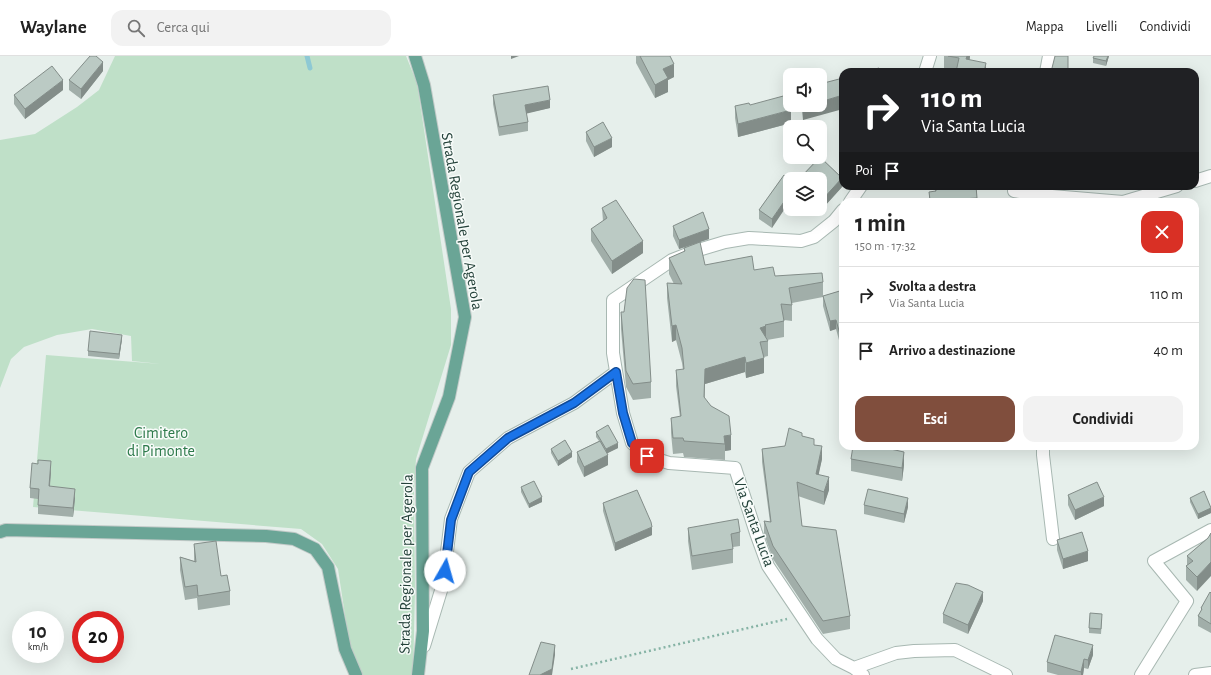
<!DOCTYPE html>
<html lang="it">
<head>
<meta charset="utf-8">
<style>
	body { margin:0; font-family:"Alegreya Sans",sans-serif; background:#f2f2f2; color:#222; height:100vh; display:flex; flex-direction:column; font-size:15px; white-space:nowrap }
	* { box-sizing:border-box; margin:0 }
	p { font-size:13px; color:#767676 }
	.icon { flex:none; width:22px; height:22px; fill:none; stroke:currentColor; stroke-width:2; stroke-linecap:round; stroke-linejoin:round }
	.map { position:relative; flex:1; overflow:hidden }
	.drawer { position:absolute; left:839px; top:142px; width:360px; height:252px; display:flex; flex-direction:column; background:#fff; border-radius:12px; box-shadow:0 4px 16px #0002 }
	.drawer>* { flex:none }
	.guide { position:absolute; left:839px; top:12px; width:360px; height:122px; border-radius:12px; box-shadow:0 4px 16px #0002; background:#202124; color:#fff; overflow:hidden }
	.tools { position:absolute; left:783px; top:12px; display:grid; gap:8px }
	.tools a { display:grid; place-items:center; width:44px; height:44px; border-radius:8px; background:#fff; box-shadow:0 4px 16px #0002; font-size:20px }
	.speed { position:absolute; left:12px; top:555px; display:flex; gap:8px; font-size:20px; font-weight:700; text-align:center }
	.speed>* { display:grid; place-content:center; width:52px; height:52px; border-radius:50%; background:#fff; box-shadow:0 4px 16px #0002; line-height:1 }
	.speed small { font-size:10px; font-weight:400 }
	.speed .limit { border:6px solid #d22; background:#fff; color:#111 }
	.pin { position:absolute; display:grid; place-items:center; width:34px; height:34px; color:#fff; margin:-17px; border-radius:8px; box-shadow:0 2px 6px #0006 }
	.me { position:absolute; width:44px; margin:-22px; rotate:7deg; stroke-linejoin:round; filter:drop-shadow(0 0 3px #0008) }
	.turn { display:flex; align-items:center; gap:14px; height:84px; padding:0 16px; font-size:18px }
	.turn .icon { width:52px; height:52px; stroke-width:2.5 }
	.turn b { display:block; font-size:28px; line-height:34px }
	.then { display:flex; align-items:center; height:38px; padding:0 16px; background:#0003; gap:8px; font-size:15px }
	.round { display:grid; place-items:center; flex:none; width:42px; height:42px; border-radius:12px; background:#f2f2f2 }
	.head { display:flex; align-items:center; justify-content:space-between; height:68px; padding:0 16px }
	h1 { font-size:24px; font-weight:700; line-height:30px }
	.button { display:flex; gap:8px; margin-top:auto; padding:8px 16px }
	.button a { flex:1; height:46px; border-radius:12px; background:#804e3d; color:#fff; font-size:16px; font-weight:700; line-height:46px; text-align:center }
	.button a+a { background:#f2f2f2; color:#222 }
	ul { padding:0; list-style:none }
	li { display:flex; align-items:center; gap:12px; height:56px; padding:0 16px; border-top:1px solid #e0e0e0 }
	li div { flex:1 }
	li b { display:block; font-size:15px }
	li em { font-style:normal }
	header { display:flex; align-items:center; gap:24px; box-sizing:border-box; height:56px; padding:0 20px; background:#fff; border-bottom:1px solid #e0e0e0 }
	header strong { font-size:19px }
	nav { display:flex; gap:22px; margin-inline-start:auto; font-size:14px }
	.search { width:280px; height:36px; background:#f2f2f2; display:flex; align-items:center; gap:10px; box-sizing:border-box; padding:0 14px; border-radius:12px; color:#767676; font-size:15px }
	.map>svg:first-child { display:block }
</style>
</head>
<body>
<header>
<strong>Waylane</strong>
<div class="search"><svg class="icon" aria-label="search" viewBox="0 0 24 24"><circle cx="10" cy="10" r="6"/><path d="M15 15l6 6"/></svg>Cerca qui</div>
<nav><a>Mappa</a><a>Livelli</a><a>Condividi</a></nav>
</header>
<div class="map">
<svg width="1211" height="619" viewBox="0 0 1211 619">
	<rect width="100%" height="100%" fill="#e6efeb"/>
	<path fill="#bfe0c8" d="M115 0H406L417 27 451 253V289L416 403 414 435 415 535 413 619H363L355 606 348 579 338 513 322 488 301 473 33 451 46 299 161 308 132 305 131 280 92 273 57 279 24 291 11 303 0 332V84L35 78 77 51 99 34Z"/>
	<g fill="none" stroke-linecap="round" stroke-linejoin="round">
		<path stroke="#8ec9d4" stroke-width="5" d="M307 0 310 12"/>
		<g stroke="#a8b8b2" stroke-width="14">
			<path id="minor" d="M925 16 930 0
				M1046 16 1049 0
				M1195 125 1211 120
				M1014 135 1040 139 1123 146 1177 130
				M850 146 861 130
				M843 154 834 165 814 181 801 185 749 182 725 186 695 195 672 204 613 244V297L623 357 632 387 647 400 669 407 735 412 756 477 768 510 817 583 836 603 854 612 863 619
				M1043 390V399L1053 483
				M424 590 443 528 451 463 469 416 508 382 574 347 616 316
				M854 612 896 597 914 595 955 594 1006 619
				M1141 619 1187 545 1154 505 1211 474
				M1195 619 1211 617"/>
		</g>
		<g stroke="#c2cac8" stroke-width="14">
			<path id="major" d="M415 0 424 29 465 261 449 341 422 412 423 575 418 619
				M0 476 6 474 266 480 294 483 315 493 328 511 345 593 356 619"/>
		</g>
		<path stroke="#86b3a5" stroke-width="2.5" stroke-dasharray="2 3" stroke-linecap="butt" d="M571 613 787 563"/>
		<use href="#minor" stroke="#fff" stroke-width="12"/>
		<use href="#major" stroke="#6aa596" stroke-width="12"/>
	</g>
	<path fill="#a1aea9" d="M636 0H670L674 21 668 24V36L655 42 636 7Z
		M944 0H970V4L986 16H946L944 15Z
		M1109 0 1106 10 1093 7V2Z
		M103 15 81 43 69 34V24Z
		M63 34 25 63 14 48V39Z
		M493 39 550 52 526 57 528 66V75L499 80 493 48Z
		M750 49 791 67 738 81 735 62V50Z
		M801 49H820L803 64Z
		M586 76 612 91 594 101 586 85Z
		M820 101 842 122V131L823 152 820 150V123H800V122Z
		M784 119 772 172 759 163V154Z
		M935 130H976L977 146H903L929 144V136H935Z
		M602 152 643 197 612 218 591 185V173L603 165Z
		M673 170 709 183 679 193 673 180Z
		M684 192 705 209 754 214 775 220 823 226V240L843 234V299L836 273 830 275 823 250V241L792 247V265L784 264V281L767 284 768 285V300L764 301V317L746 322 745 316 705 328 704 342 731 394 725 395V404L684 401 683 397 673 398 671 377V362L680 361 676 330V314H683L682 307 676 284 672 286 667 242V227L674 228 669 218V202L684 196Z
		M621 256 651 326V342L633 344 626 331 621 273Z
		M122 283 119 303 88 300V295Z
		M596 376 618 392 607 397 608 409 584 421 577 406V396L599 385 596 381Z
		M802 380 814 389 822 403 818 419 829 434 824 449 798 440 802 470 850 560V573L823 578 773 503 764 478V465L770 466 762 406V393L785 390Z
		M889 392 904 409 902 425 851 415V403Z
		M551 393 572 401 558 410 551 397Z
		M51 414 50 431 75 442 73 461 38 458V443L30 442V432Z
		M521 431 542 446 529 452 521 436Z
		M1068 439 1104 450 1075 464 1068 449Z
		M1190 442 1211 451V457L1198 463 1190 446Z
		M603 447 652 479 615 495 603 455Z
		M864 449 908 451 904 467 864 458Z
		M688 472 740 476V490L733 491V507L692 514 688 485Z
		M1208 482 1197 535 1186 524V510L1187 509V500Z
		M1057 484 1088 505 1063 513 1057 494Z
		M194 488 221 520 230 535V549L198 554 197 542 185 544 180 514V501L194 505Z
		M1211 537V577L1198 570V560L1201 556V552Z
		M983 545 968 578 943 567V558Z
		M1102 563 1101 578 1089 577V572Z
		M1093 599 1088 613 1084 612 1083 619H1058L1047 616V606Z"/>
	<path fill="#838d89" d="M511 0H519L511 3Z
		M967 0H970L967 16 966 3Z
		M1108 0H1109L1106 10V5Z
		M103 6V15L81 43V33Z
		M986 7V16H984Z
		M674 8V21L668 24V36L655 42V29L663 13Z
		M63 24V34L25 63V53Z
		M843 39V53L803 64V50L807 49H820V46Z
		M550 44V52L525 58V49Z
		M791 54V67L738 81V68Z
		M612 82V91L594 101V91Z
		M842 122V131L823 152V143Z
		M790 137V145L772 172V163Z
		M709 173V183L679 193V184Z
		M643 185V197L612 218V205Z
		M836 264V273L830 275V265Z
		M676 269V284L672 286V270Z
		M766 270V285L760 272Z
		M122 279V283L119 303V298Z
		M745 301V316L705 328 704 356V341L705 313Z
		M764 302V317L746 322V307Z
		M731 379V394L725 395V388L724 380Z
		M618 387V392L606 398V393Z
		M822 390V403L816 431V418Z
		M572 396V401L558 410V405Z
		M904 396V409L902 425V412Z
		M608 399V409L584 421V411Z
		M51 405V414L49 440V430Z
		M829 421V434L824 449V436Z
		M75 433V442L73 461V452Z
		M542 441V446L529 452V448Z
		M1104 441V450L1075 464V454Z
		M908 442V451L904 467V458Z
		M1211 452V457L1198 463V458Z
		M652 471V479L615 495V487Z
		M1088 495V505L1063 513V503Z
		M1211 506V520L1197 535V521Z
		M983 536V545L968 578V569Z
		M555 589V599L552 619H540Z
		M1093 589V599L1088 613V604Z
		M1084 603V612L1083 619H1081V616Z"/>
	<path fill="#bbcac4" stroke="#838d89" d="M90 0H96L103 6 81 33 69 24Z
		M640 0H670L674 8 663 13 668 22 655 29Z
		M948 0H967L966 3 986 7 984 16H956L959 2Z
		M1055 0H1068V16H1051Z
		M1094 0H1108L1106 5 1093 2Z
		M52 10 63 24 25 53 14 39Z
		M879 12 880 16H864Z
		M843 22V39L820 46V28Z
		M548 30 550 44 525 49 528 66 499 71 493 39Z
		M787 39 791 54 738 68 735 50 749 47 750 49Z
		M603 66 612 82 594 91 586 76Z
		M820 101 842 122 823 143 820 140V123H801L800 122Z
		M784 119 790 123V137L772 163 759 154Z
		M936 130H976L977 142 947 144V146H903L930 144 929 136 936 135Z
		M616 144 643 185 612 205 591 173 607 162 602 152Z
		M703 156 709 173 679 184 673 170Z
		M700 186 705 209 752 200 754 214 773 211 775 220 822 217 823 226 789 232 792 249 781 248 784 265 765 269 766 270 760 272 768 285 760 286 764 302 746 307 745 301 705 313 704 341 711 350 729 360 731 379 724 380 725 388 684 385 683 382H673L671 362 681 360 676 314 684 313 682 292 676 269 672 270 667 227 682 228 669 202 685 195 684 192Z
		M634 223 645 224 651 326 633 328 626 315 621 256H624L627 232 633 224Z
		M843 234V289L836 264 830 265 823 240Z
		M90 275 122 279 119 298 88 295Z
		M608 369 618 387 606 393 596 376Z
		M789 372 802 377V380L814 383V389L822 390 816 418 829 421 824 436 797 426 802 470 836 474 850 560 823 565 773 490 764 465 771 466 762 393 785 390Z
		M565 384 572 396 558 405 551 393Z
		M600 385 608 399 584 411 577 396Z
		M853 390H887L886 392 904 396 902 412 851 403Z
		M38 404 51 405 49 430 75 433 73 452 38 449 39 433 30 432 32 407 38 408Z
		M534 425 542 441 529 448 521 431Z
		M1097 426 1104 441 1075 454 1068 439Z
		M868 433 908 442 904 458 864 449Z
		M637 434 651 466 652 471 615 487 603 447Z
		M1204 435 1211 452 1198 458 1190 442Z
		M738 463 740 476 731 478 733 493 692 500 688 472Z
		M1082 476 1088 495 1063 503 1057 484Z
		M1211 477V506L1197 521 1186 510 1193 505 1187 500 1208 482Z
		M216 485 221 520 227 519 230 535 198 540 197 529 185 531 180 501 196 506 194 488Z
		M956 527 968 529 983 536 968 569 943 558Z
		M1210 536 1211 537V568L1198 560 1202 553 1201 552Z
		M1090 557 1102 558 1101 573 1089 572Z
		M1055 579 1093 589 1088 604 1084 603 1081 616 1047 606Z
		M541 586 555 589 552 613 540 619H529Z"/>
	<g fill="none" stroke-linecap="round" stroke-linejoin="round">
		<g stroke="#114b97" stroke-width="10">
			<path id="route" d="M445 515 451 464 469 416 508 382 574 347 616 316 623 357 632 387 647 400"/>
		</g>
		<use href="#route" stroke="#1a73e8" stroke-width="7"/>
	</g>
	<g text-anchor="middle" stroke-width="3" stroke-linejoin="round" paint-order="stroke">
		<g font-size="16" fill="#24423a" stroke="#f7fbf9">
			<text transform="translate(463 165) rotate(80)" y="6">Strada Regionale per Agerola</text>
			<text transform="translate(755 466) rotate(70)" y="6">Via Santa Lucia</text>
			<text transform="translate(405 508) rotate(-89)" y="6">Strada Regionale per Agerola</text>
		</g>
		<g font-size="16" fill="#2d7a4b" stroke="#f7fbf9">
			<text x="161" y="382">Cimitero<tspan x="161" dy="18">di Pimonte</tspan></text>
		</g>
	</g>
</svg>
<div class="tools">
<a><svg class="icon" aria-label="sound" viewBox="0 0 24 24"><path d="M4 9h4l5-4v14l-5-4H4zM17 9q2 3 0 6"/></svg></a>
<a><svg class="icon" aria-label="search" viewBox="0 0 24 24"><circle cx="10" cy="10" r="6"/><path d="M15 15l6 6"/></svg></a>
<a><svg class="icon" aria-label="layers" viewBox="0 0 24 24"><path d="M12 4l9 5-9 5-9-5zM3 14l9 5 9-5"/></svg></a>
</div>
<div class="speed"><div>10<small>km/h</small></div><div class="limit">20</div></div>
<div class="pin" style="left:647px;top:400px;background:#d93025"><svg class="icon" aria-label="arrive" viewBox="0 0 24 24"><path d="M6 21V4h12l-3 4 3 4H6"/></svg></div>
<svg class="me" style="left:445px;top:515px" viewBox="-20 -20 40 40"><circle r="19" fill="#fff"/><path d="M0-13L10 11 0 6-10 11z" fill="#1a73e8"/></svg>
<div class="guide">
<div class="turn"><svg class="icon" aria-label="right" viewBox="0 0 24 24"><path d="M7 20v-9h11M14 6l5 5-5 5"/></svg><div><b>110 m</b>Via Santa Lucia</div></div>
<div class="then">Poi<svg class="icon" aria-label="arrive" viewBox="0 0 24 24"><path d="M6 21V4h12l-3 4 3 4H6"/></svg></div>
</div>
<section class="drawer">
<div class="head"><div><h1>1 min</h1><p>150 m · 17:32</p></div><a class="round" style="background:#d93025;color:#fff"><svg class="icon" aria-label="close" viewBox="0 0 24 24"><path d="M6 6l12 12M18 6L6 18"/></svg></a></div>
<ul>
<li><svg class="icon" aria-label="right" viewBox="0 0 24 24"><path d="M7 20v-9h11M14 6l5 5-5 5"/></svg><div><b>Svolta a destra</b><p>Via Santa Lucia</p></div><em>110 m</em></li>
<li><svg class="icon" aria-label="arrive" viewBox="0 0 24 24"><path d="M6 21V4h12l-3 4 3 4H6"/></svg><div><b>Arrivo a destinazione</b></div><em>40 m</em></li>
</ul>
<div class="button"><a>Esci</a><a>Condividi</a></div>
</section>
</div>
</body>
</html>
